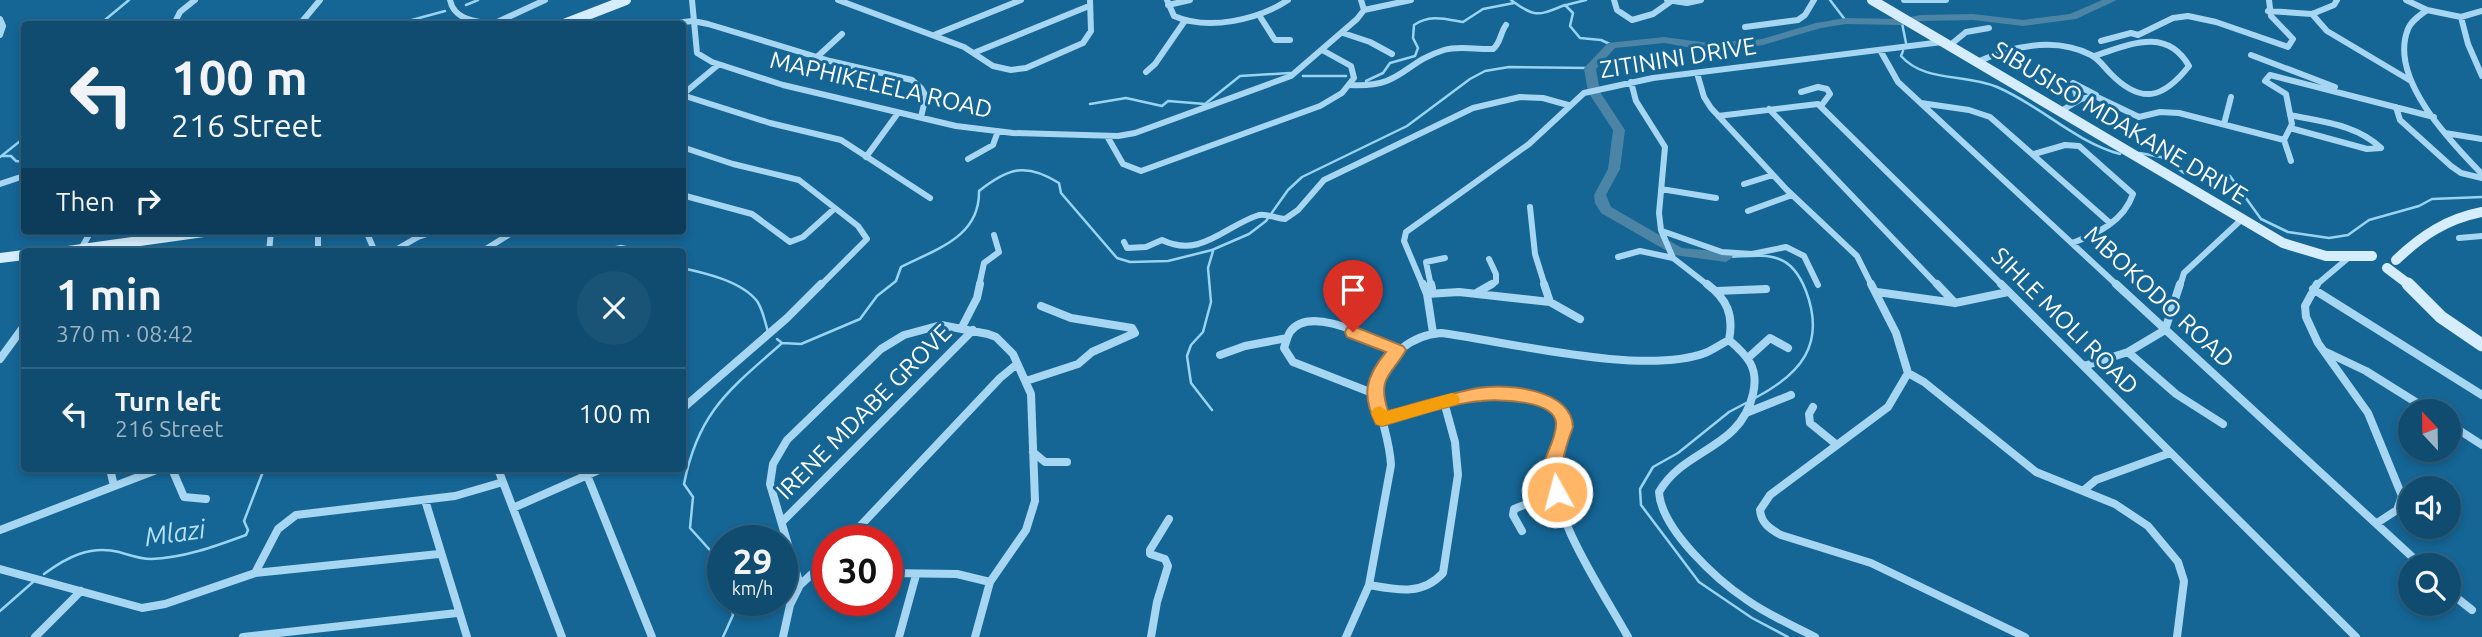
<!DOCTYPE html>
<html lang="en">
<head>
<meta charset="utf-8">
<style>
	body { margin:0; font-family:Ubuntu,sans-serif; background:#195375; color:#f1f3f6; height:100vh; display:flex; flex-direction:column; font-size:26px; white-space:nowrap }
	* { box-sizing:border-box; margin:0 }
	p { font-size:23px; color:#9cb4c3 }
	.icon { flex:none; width:38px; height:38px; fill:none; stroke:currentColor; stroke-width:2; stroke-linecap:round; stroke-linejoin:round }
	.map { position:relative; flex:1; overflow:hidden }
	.side { position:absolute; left:21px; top:248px; width:665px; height:224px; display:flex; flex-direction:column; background:#104c70; border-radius:7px; box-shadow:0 4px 10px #0003,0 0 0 2px #306383 }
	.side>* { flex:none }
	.hud { position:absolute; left:21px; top:21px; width:665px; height:214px; border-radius:7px; box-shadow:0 4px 10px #0003,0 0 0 2px #306383; background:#104c70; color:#f1f3f6; overflow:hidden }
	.needle { width:46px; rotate:338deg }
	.tools { position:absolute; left:2398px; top:399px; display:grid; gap:14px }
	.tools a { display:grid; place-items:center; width:63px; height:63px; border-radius:50%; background:#104c70; box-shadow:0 4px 10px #0003,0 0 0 2px #306383; font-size:35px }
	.speed { position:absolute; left:707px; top:525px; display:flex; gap:14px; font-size:35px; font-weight:700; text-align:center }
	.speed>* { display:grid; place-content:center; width:91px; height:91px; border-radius:50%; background:#104c70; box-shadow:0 4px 10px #0003,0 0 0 2px #306383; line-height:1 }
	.speed small { font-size:18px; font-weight:400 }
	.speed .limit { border:10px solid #d22; background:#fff; color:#111 }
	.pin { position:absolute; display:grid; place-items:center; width:60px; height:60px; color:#fff; margin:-72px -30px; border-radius:50% 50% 50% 0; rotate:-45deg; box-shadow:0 0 7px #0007 }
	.pin .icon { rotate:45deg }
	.me { position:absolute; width:77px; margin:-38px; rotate:353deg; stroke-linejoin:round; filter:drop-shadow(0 0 5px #0008) }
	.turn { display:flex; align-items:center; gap:24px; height:147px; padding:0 35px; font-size:32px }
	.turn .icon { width:91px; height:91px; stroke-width:2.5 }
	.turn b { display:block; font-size:49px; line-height:60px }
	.then { display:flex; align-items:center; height:66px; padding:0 35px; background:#0003; gap:14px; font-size:26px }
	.round { display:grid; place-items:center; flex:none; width:74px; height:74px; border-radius:37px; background:#195375 }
	.summary { display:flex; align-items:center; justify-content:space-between; height:119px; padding:0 35px }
	h1 { font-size:42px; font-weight:700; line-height:52px }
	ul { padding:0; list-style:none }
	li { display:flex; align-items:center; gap:21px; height:91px; padding:0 35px; border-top:2px solid #306383 }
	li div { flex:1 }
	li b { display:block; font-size:26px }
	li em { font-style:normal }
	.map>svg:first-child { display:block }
</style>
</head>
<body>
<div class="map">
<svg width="2482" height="637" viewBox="0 0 2482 637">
	<rect width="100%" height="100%" fill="#156595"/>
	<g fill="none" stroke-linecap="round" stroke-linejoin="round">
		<path stroke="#98d4f4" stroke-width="2.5" d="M1511 0C1536 19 1539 15 1565 5L1573 13 1570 26 1580 38 1601 40 1612 45
			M1830 0 1846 21
			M466 5 478 0
			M1566 5 1586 0
			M1902 23 1906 43
			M100 24 129 0
			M397 24 445 11
			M1903 51 1901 56C1925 83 1965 73 1997 87 2040 105 2075 142 2120 154
			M1303 76H1346
			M1366 81 1383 73 1390 63 1415 56 1418 48 1413 38 1414 25C1430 14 1445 19 1463 22L1483 9 1514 3
			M1090 104 1126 98 1162 106 1168 101 1205 104 1240 76 1290 73
			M2140 153 2161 157 2184 173 2230 176 2261 219 2288 232 2329 238 2348 235 2369 220 2419 206 2432 199 2482 197
			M3 156H11L16 161 24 162
			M0 157 24 138
			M593 252 621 246 648 252
			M1726 257C1743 257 1764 253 1779 259 1793 264 1801 278 1806 291 1826 344 1801 374 1755 398
			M682 268C705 273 741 281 757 301 763 310 765 322 768 332
			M777 339 782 343 801 344 860 319 877 296 896 281 901 267C936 249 980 237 979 191 1008 168 1026 162 1059 183L1061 193 1117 258 1130 262 1168 261 1212 250 1249 234 1266 221 1288 190 1302 177 1407 126 1470 79 1485 71 1509 67 1590 68
			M1746 403 1729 412 1678 453 1653 467 1640 489 1641 505 1699 582 1752 618 1788 637
			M1212 410 1191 383 1187 356 1191 345 1203 332 1211 302 1208 268 1213 251
			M44 574C67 557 90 545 119 552 130 555 140 559 151 559 184 558 216 546 246 535L248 530 244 521 264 469
			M723 574 718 559 690 528 693 497 684 484C698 412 729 390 781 344
			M723 578V587
			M0 611 33 582
			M723 637 733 615 730 600"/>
		<path fill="#4c84a5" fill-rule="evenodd" d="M2102 0H2117L2076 19 2023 26 1973 20 1921 21 1900 25 1846 24 1821 28 1763 45 1737 49 1709 51 1664 43 1615 48 1596 69 1600 92 1625 130 1620 169 1606 195 1611 207 1682 248 1726 252 1733 257 1726 262 1674 255 1601 213 1595 203 1594 195 1608 169 1613 130 1588 92 1584 68 1608 43 1664 37 1709 43 1737 41 1762 39 1816 23 1846 18 1900 19 1921 15 1973 14 2023 20 2070 14Z"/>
		<path stroke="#a6d6f2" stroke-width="6" d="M450 0C454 20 475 21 491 24
			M692 0 697 53 712 62 783 85 956 126 1013 133 1118 136 1135 133 1291 76 1357 19 1364 10 1361 0
			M838 0 964 47 993 66 1011 70 1026 68 1083 43 1091 31 1090 0
			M1167 0 1174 16C1208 31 1258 20 1288 0
			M1614 0 1617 10 1632 20 1653 14 1670 2
			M1667 0 1687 3 1701 0
			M1904 0H1946
			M2406 0 2427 10
			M1168 5 1190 0
			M1364 10 1411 0
			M2268 11 2312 14
			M2482 11 2461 17 2427 10C2420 15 2411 21 2408 29 2388 78 2451 142 2482 174
			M2312 14 2327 31 2411 81
			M2312 14 2334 5 2337 0
			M1259 15 1275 40H1290
			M2461 17 2468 44 2482 76
			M0 19 3 26 0 35
			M174 24 180 12 195 0
			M300 24 320 0
			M493 24 545 0
			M665 24 693 21 708 24 830 61 912 80 921 88 926 96 921 117
			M1745 27 1798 20 1805 15 1814 0
			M1343 33 1370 42 1392 54
			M934 35 1021 0
			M2101 41 2131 33 2138 35 2173 18 2188 16 2216 22 2288 47 2293 39 2271 16 2269 0
			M1949 46 1966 32 1989 28
			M1880 50 1898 82 2118 286
			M976 52 1089 6
			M2251 55 2335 87
			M817 57 842 34
			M1977 62C2013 46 2054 36 2091 55 2099 59 2104 67 2110 73 2141 105 2163 99 2189 66 2166 26 2129 45 2094 56
			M1146 72 1155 64 1184 22
			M1697 73 1704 97 1711 108 1787 190 1857 256 1872 286
			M1631 82 1636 101 1665 147 1659 213 1661 230 1673 258 1709 286
			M1350 85C1403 88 1402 63 1444 50 1460 45 1477 50 1493 49 1501 43 1500 33 1506 25
			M1801 92 1818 87 1827 89 1830 94 1821 106
			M682 95 770 123 841 140 930 198
			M682 95 718 65
			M2078 101 2073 83 2096 95
			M1921 103 1969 110 1990 117 2110 223
			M2396 107 2400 120 2451 166 2461 173 2482 178
			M1769 109 1938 286
			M2061 111 2081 99 2095 96 2139 117 2160 112 2179 113 2284 140
			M2290 115C2322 122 2356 124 2381 148L2367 149 2290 128
			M1718 116 1818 104 2003 286
			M2224 124 2231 97
			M2445 133 2482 139
			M1107 136 1123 164 1141 171 1320 106 1342 93 1354 78 1351 66 1324 51
			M682 147 733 164 799 180 858 226 867 239 820 286
			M2034 154 2065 145 2079 146 2133 194C2124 221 2097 234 2072 243
			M866 157 898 113
			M968 159 993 145 998 131
			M2291 161 2284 140 2292 124 2286 94 2265 81 2270 75 2434 117
			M0 184 24 176
			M1744 184 1773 175
			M1661 189 1716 198
			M682 195 752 214 790 242 803 237 834 209
			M1530 207 1535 254 1545 286
			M1748 211 1792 195
			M318 231V252
			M366 231 375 252
			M1662 231 1722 252 1752 254 1786 247 1804 256 1818 285
			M2459 238 2482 236
			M1124 242 1127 248 1146 247 1162 240C1201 259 1224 226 1259 215 1267 213 1276 219 1285 219L1298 210 1324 180 1473 108 1520 97 1543 98 1568 105
			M80 251 91 231
			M269 252 271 231
			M392 252 418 237 436 231
			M481 252 515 231
			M1618 257 1640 251 1673 258
			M1489 259 1496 274V282L1489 286
			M979 286 984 263 999 252 994 235
			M1423 286 1404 241 1406 232 1529 144 1584 93 1653 78 1942 42
			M1431 286 1426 262 1445 258
			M2180 286 2184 273 2241 220
			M2315 286 2347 259"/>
		<path stroke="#a6d6f2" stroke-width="8" d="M1423 284 1427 294 1433 333
			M1544 284 1550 302
			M1871 284 1896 333 1908 373 1888 407 1770 495 1760 510C1761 523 1770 529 1781 535L1871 563 2025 637
			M1937 284 1955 303
			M2001 284 2356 637
			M2116 284 2421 565
			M2317 284 2305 306 2306 317 2318 343 2368 413 2402 496 2397 510 2377 523
			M2313 289 2482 395
			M1426 291 1432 288 1431 284
			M1716 291 1766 289
			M1478 292 1492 284
			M1877 292 1955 303 2008 292
			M1427 294 1459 292 1550 302 1580 319
			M962 327 977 298 980 284
			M1729 340C1748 356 1759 368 1753 394 1740 450 1684 448 1659 492 1661 529 1717 580 1747 600 1768 615 1792 625 1815 637
			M2324 351 2366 371 2430 411
			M2128 352 2176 394 2223 424
			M1220 355 1245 346 1287 338
			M1749 357 1770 338 1788 348
			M0 359 24 326
			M2084 366 2128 352 2165 330 2180 284
			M1908 373 1924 382 2036 472 2115 504 2148 526 2178 562 2184 581 2177 637
			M1026 381 1078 364 1092 352 1135 333 1132 328 1071 318 1041 306
			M1375 394 1293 362 1284 348C1286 343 1287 337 1290 332 1310 303 1374 340 1398 350
			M1813 407 1809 414 1810 423 1837 445
			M682 409 787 318 821 284
			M1746 413 1791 395
			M1382 419C1420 408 1525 376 1556 407 1561 412 1563 421 1565 427 1560 438 1552 450 1552 463 1550 515 1603 592 1628 637
			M2448 423 2482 445
			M1033 452 1045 462H1067
			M110 469 114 486
			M172 469 184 497 206 499
			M498 469 562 637
			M587 475 652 637
			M2084 490 2096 480 2170 453
			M425 500 467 637
			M513 508 601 469
			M782 522 973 330
			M0 530 159 469
			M1522 531 1513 515 1514 509 1557 492
			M846 541 1000 378 1017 364
			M0 569 142 608 165 604 255 573 439 554
			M255 573 278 529 296 515 455 496 503 482
			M887 573 957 574 990 582
			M800 585 828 559
			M1369 585C1397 590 1422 596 1443 573L1458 475 1455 442 1444 402
			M2448 591 2472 610
			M35 637 81 591
			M243 637 457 613
			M783 637 790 605 800 585 770 484 773 464 787 440 881 349 904 335 941 325 988 334 996 337 1013 354 1031 394 1035 501 1026 530 990 582 975 637
			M899 637 916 575
			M1151 637 1157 602 1168 566 1165 559 1150 554V550L1169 519
			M1346 637 1369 585 1391 465C1389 420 1357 382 1401 349 1412 340 1426 334 1441 333 1509 342 1643 376 1705 353 1713 350 1721 344 1729 340 1734 315 1727 299 1707 284"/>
		<path stroke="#d5edfc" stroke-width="10" d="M1872 0 2283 243 2326 256H2372
			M564 24 626 0
			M61 252 211 231
			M0 258 24 255
			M2396 260C2422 235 2447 219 2482 212
			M2387 268 2411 286"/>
		<path stroke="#d5edfc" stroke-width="13" d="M2408 284 2441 317 2482 345"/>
	</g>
	<path fill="#ffb667" stroke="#a67643" stroke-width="2" d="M1353 326 1403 346 1406 350C1391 376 1377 377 1388 411 1417 403 1447 394 1478 388 1507 383 1571 389 1573 427 1564 451 1559 466 1566 492L1563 497 1557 499 1551 497C1532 460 1554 454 1556 425 1558 400 1498 399 1481 401 1452 403 1411 418 1382 426L1376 424C1361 395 1366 376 1386 352L1347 337 1345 332 1347 328Z"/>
	<path fill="#f59e0b" d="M1452 393 1458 395 1460 400 1458 404 1382 426 1376 424 1371 413 1374 408 1380 406 1387 411Z"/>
	<g text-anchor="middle" stroke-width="6" stroke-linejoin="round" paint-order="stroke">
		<g font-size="24" fill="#fff" stroke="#156595">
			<text transform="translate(1678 58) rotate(-9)" y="8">ZITININI DRIVE</text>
			<text transform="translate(881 85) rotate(13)" y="8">MAPHIKELELA ROAD</text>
			<text transform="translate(2120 123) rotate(31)" y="8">SIBUSISO MDAKANE DRIVE</text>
			<text transform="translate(2159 297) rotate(43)" y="8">MBOKODO ROAD</text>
			<text transform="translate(2065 321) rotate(45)" y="8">SIHLE MOLI ROAD</text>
			<text transform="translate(864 412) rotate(-45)" y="8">IRENE MDABE GROVE</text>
		</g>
		<g font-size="26" font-style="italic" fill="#b6e1f8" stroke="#156595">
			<text transform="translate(175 533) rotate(-8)" y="9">Mlazi</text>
		</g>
	</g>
</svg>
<div class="tools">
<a><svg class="needle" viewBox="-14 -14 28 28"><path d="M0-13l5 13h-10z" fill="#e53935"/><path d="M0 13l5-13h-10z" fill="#9cb4c3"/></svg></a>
<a><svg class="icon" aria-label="sound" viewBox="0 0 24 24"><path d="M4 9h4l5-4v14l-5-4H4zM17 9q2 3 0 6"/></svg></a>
<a><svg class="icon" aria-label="search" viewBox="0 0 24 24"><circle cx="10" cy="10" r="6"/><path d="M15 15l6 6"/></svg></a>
</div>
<div class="speed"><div>29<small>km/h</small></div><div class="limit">30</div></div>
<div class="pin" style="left:1353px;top:332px;background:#d93025"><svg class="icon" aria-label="arrive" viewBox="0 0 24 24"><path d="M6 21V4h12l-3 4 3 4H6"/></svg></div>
<svg class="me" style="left:1557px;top:492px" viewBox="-20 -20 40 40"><circle r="17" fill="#ffb667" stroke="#fff" stroke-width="3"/><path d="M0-11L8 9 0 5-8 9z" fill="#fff"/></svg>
<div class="hud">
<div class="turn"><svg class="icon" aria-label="left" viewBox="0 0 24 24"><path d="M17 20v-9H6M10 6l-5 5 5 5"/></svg><div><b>100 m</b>216 Street</div></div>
<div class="then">Then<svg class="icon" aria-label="right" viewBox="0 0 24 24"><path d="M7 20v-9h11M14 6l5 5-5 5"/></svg></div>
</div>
<section class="side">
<div class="summary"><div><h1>1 min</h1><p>370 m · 08:42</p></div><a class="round"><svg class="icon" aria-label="close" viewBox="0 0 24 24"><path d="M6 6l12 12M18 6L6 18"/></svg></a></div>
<ul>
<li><svg class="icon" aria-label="left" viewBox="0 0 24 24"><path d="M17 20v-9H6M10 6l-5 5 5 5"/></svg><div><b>Turn left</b><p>216 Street</p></div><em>100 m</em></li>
</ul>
</section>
</div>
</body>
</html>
